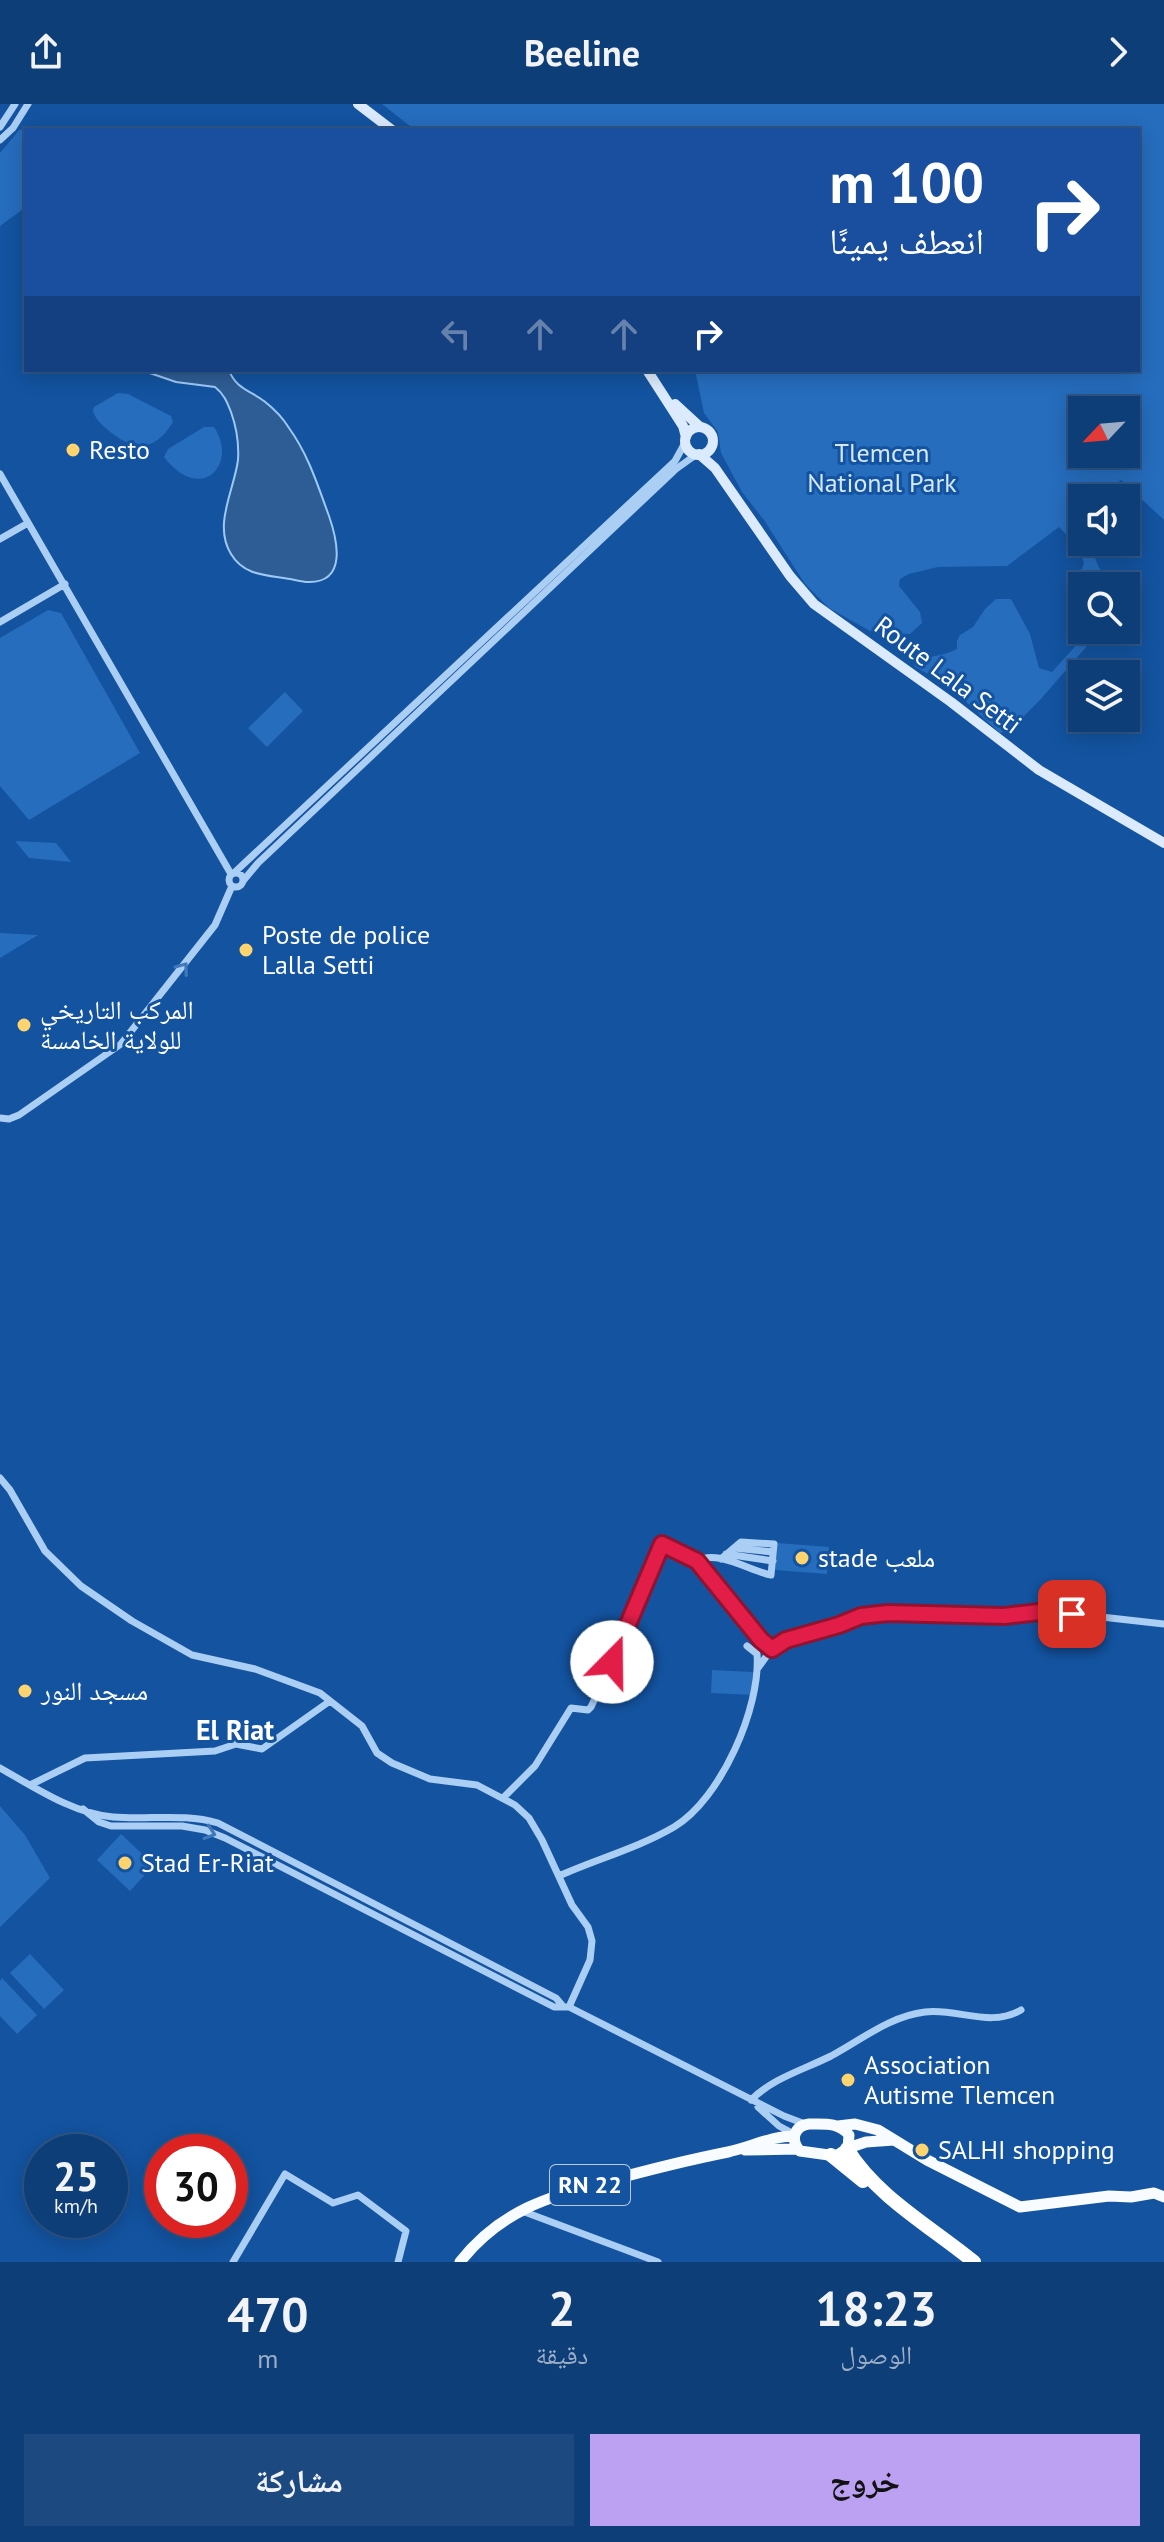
<!DOCTYPE html>
<html lang="ar">
<head>
<meta charset="utf-8">
<style>
	body { margin:0; font-family:"PT Sans","Noto Naskh Arabic",sans-serif; background:#1c4980; color:#f1f3f6; direction:rtl; height:100vh; display:flex; flex-direction:column; font-size:30px; white-space:nowrap }
	* { box-sizing:border-box; margin:0 }
	p { font-size:26px; color:#9baec6 }
	.icon { flex:none; width:44px; height:44px; fill:none; stroke:currentColor; stroke-width:2; stroke-linecap:round; stroke-linejoin:round }
	.map { position:relative; height:2158px; overflow:hidden; direction:ltr }
	.sheet { display:flex; flex-direction:column; background:#0e3e78; flex:1 }
	.sheet>* { flex:none }
	.top-card { position:absolute; left:24px; top:24px; width:1116px; height:244px; border-radius:0px; box-shadow:0 4px 20px #0003,0 0 0 2px #2e578a; direction:rtl; background:#1a4fa0; color:#fff; overflow:hidden }
	.needle { width:52px; rotate:244deg }
	.tools { position:absolute; left:1068px; top:292px; display:grid; gap:16px }
	.tools a { display:grid; place-items:center; width:72px; height:72px; border-radius:0px; background:#0e3e78; box-shadow:0 4px 20px #0003,0 0 0 2px #2e578a; font-size:40px }
	.speed { position:absolute; left:24px; top:2030px; display:flex; gap:16px; font-size:40px; font-weight:700; text-align:center }
	.speed>* { display:grid; place-content:center; width:104px; height:104px; border-radius:50%; background:#0e3e78; box-shadow:0 4px 20px #0003,0 0 0 2px #2e578a; line-height:1 }
	.speed small { font-size:20px; font-weight:400 }
	.speed .limit { border:12px solid #d22; background:#fff; color:#111 }
	.pin { position:absolute; display:grid; place-items:center; width:68px; height:68px; color:#fff; margin:-34px; border-radius:16px; box-shadow:0 4px 12px #0006 }
	.me { position:absolute; width:88px; margin:-44px; rotate:22deg; stroke-linejoin:round; filter:drop-shadow(0 0 6px #0008) }
	.turn { display:flex; align-items:center; gap:28px; height:168px; padding:0 24px; font-size:36px }
	.turn .icon { width:104px; height:104px; stroke-width:2.5 }
	.turn b { display:block; font-size:56px; line-height:68px }
	.lanes { display:flex; align-items:center; height:76px; padding:0 24px; background:#0003; justify-content:center; gap:40px; direction:ltr }
	.lanes .off { opacity:.35 }
	.eta { display:flex; justify-content:space-evenly; align-items:center; height:136px; text-align:center }
	.eta b { font-size:48px; font-weight:700; line-height:56px }
	.action { display:flex; gap:16px; margin-top:auto; padding:16px 24px }
	.action a { flex:1; height:92px; border-radius:0px; background:#bca0f2; color:#111; font-size:32px; font-weight:700; line-height:92px; text-align:center }
	.action a+a { background:#1c4980; color:#f1f3f6 }
	header { display:flex; justify-content:space-between; align-items:center; height:104px; padding:0 24px; background:#0e3e78; font-size:36px; font-weight:700 }
	.map>svg:first-child { display:block }
</style>
</head>
<body>
<header><svg class="icon" aria-label="forward" viewBox="0 0 24 24"><path d="M9 5l7 7-7 7"/></svg>Beeline<svg class="icon" aria-label="share" viewBox="0 0 24 24"><path d="M12 15V3M7 8l5-5 5 5M5 13v7h14v-7"/></svg></header>
<div class="map">
<svg width="1164" height="2158" viewBox="0 0 1164 2158">
	<rect width="100%" height="100%" fill="#1353a0"/>
	<path fill="#266dbe" fill-rule="evenodd" d="M382 0H1164V416L1121 376 1097 394H1082V438H1091C1095 457 1099 468 1114 482H1082V487L1075 488 1069 476 1074 467 1082 465 1084 459 1079 444 1059 423 1007 462 938 463 909 470 900 475 899 482 920 508 922 519 910 530 872 528 829 504 805 480 764 416 742 388 721 349 718 328 704 309 695 266H1138V26H415ZM1126 306V350H1082V306Z
		M20 25 26 30V103L0 122V49Z
		M118 289 128 290 171 312 173 318C154 349 134 347 109 327 101 320 96 316 93 307L94 303Z
		M204 323H214C239 360 201 401 164 353L168 345Z
		M996 495H1011L1030 530 1039 564 1052 568 1090 526H1101L1040 596 1010 626 1000 629 950 583 914 562 915 557C929 552 944 552 957 545V537L960 531 973 523 985 505Z
		M48 506 61 509 140 649 29 716 0 682V534Z
		M285 588 303 607 267 643 248 624Z
		M15 737 56 739 71 758 29 754Z
		M0 829 38 831 0 854Z
		M777 1439 829 1443 827 1470 775 1466Z
		M712 1566 753 1568 752 1591 711 1589Z
		M0 1702 25 1731 50 1774 0 1823Z
		M121 1730 154 1761 130 1787 97 1756Z
		M30 1850 64 1886 44 1905 10 1869Z
		M2 1874 37 1911 17 1930 0 1912V1877Z"/>
	<path fill="#2e5d95" stroke="#9dc9f7" stroke-width="2" d="M141 266H229C235 284 251 287 264 297 273 304 283 314 289 324 308 350 318 382 329 412 337 435 348 479 308 478 302 478 296 476 290 475 267 471 244 472 231 450 213 421 234 387 238 356 239 341 236 322 231 308 227 298 224 290 215 283L176 278Z"/>
	<g fill="none" stroke-linecap="round" stroke-linejoin="round">
		<path stroke="#abcef4" stroke-width="7" d="M0 23 15 0
			M0 36 13 24 28 0
			M0 370 231 770
			M0 435 28 419
			M0 518 65 480
			M235 768 675 357 686 337
			M229 776a7 7 0 1 1 14 0a7 7 0 1 1-14 0Z
			M243 777 258 759 676 365 697 350
			M0 1014 9 1015 19 1011 121 940 215 821 232 782
			M0 1374 10 1386 45 1447 81 1482 132 1517 192 1551 255 1565 320 1589 362 1622 377 1649 392 1659 430 1675 477 1681 515 1701 529 1714 542 1736 572 1801 588 1823 592 1837 590 1856 569 1903
			M734 1444 773 1448
			M726 1450 773 1457
			M697 1457C717 1445 750 1467 771 1471L774 1440 741 1438 721 1455
			M758 1564 773 1543 786 1536 839 1521 861 1512 888 1509 1004 1512 1048 1507 1164 1520
			M0 1664C34 1683 74 1710 113 1713 149 1716 184 1709 218 1719L556 1894 562 1901
			M30 1681 85 1654 215 1647 236 1640 262 1645 330 1597
			M503 1694 535 1662 571 1604 588 1606 591 1603C616 1549 638 1494 662 1440L697 1457 761 1536 772 1545
			M83 1705 99 1718 111 1722H182L205 1726 225 1734 554 1903H569L784 2012 805 2020
			M559 1772C597 1755 638 1744 674 1723 721 1695 761 1603 757 1550L747 1542
			M751 1996C773 1974 803 1966 831 1952 861 1936 890 1912 925 1908 958 1904 990 1924 1021 1906
			M758 2003 779 2022 794 2030
			M522 2107 658 2158
			M233 2158 285 2070 333 2099 358 2091 406 2127 398 2158"/>
		<path stroke="#dbebfd" stroke-width="10" d="M358 0 392 26
			M647 266 683 322 686 333
			M675 300 700 323
			M685 337a14 14 0 1 1 28 0a14 14 0 1 1-28 0Z
			M699 350 715 364 790 472 814 500 951 598 1039 666 1164 739"/>
		<path stroke="#f8fbff" stroke-width="11" d="M809 2020C824 2020 839 2018 849 2031L848 2044 836 2052 800 2047C790 2036 794 2022 809 2020Z
			M838 2022 855 2020 878 2026 927 2056 1020 2103 1109 2092 1131 2093 1154 2089 1164 2093
			M848 2044 866 2038 894 2036
			M745 2046 797 2045
			M460 2158C500 2107 549 2092 608 2077 648 2066 688 2056 728 2048 751 2043 771 2032 794 2032"/>
		<path stroke="#fff" stroke-width="14" d="M847 2045C877 2093 930 2122 974 2158
			M831 2051 863 2077"/>
	</g>
	<defs><path id="oneway-chevron" d="M-2-3.5L2.5 0L-2 3.5" fill="none" stroke-width="1.6" stroke-linecap="round" stroke-linejoin="round" transform="scale(2)"/></defs>
	<g stroke="#4178b9">
		<use href="#oneway-chevron" transform="translate(183 864) rotate(-53)"/>
		<use href="#oneway-chevron" transform="translate(210 1729) rotate(18)"/>
	</g>
	<g fill="none" stroke-linecap="round" stroke-linejoin="round">
		<g stroke="#92132f" stroke-width="20">
			<path id="route" d="M612 1558 662 1440 697 1457 761 1536 772 1545 786 1536 839 1521 861 1512 888 1509 1004 1512 1048 1507 1072 1510"/>
		</g>
		<use href="#route" stroke="#e11d48" stroke-width="14"/>
	</g>
	<g fill="#ffd36e" stroke="#1353a0" stroke-width="3">
		<circle cx="73" cy="346" r="8"/>
		<circle cx="246" cy="846" r="8"/>
		<circle cx="24" cy="921" r="8"/>
		<circle cx="802" cy="1454" r="8"/>
		<circle cx="25" cy="1587" r="8"/>
		<circle cx="125" cy="1759" r="8"/>
		<circle cx="848" cy="1976" r="8"/>
		<circle cx="922" cy="2046" r="8"/>
	</g>
	<g text-anchor="middle" stroke-width="6" stroke-linejoin="round" paint-order="stroke">
		<rect fill="#1353a0" stroke="#b8cbe2" stroke-width="2" x="550" y="2061" width="80" height="40" rx="6"/>
		<g font-size="24" font-weight="bold" fill="#fff">
			<text x="590" y="2089">RN 22</text>
		</g>
		<g font-size="26" fill="#fff" stroke="#1353a0" text-anchor="start">
			<text x="89" y="355">Resto</text>
			<text x="262" y="840">Poste de police<tspan x="262" dy="30">Lalla Setti</tspan></text>
			<text x="40" y="915">المركب التاريخي<tspan x="40" dy="30">للولاية الخامسة</tspan></text>
			<text x="818" y="1463">stade ملعب</text>
			<text x="41" y="1596">مسجد النور</text>
			<text x="141" y="1768">Stad Er-Riat</text>
			<text x="864" y="1970">Association<tspan x="864" dy="30">Autisme Tlemcen</tspan></text>
			<text x="938" y="2055">SALHI shopping</text>
		</g>
		<g font-size="26" fill="#d4e8fe" stroke="#1353a0">
			<text x="882" y="358">Tlemcen<tspan x="882" dy="30">National Park</tspan></text>
		</g>
		<g font-size="26" fill="#fff" stroke="#1353a0">
			<text transform="translate(948 571) rotate(37)" y="9">Route Lala Setti</text>
		</g>
		<g font-size="28" font-weight="bold" fill="#fff" stroke="#1353a0">
			<text x="235" y="1636">El Riat</text>
		</g>
	</g>
</svg>
<div class="tools">
<a><svg class="needle" viewBox="-14 -14 28 28"><path d="M0-13l5 13h-10z" fill="#e53935"/><path d="M0 13l5-13h-10z" fill="#9baec6"/></svg></a>
<a><svg class="icon" aria-label="sound" viewBox="0 0 24 24"><path d="M4 9h4l5-4v14l-5-4H4zM17 9q2 3 0 6"/></svg></a>
<a><svg class="icon" aria-label="search" viewBox="0 0 24 24"><circle cx="10" cy="10" r="6"/><path d="M15 15l6 6"/></svg></a>
<a><svg class="icon" aria-label="layers" viewBox="0 0 24 24"><path d="M12 4l9 5-9 5-9-5zM3 14l9 5 9-5"/></svg></a>
</div>
<div class="speed"><div>25<small>km/h</small></div><div class="limit">30</div></div>
<div class="pin" style="left:1072px;top:1510px;background:#d93025"><svg class="icon" aria-label="arrive" viewBox="0 0 24 24"><path d="M6 21V4h12l-3 4 3 4H6"/></svg></div>
<svg class="me" style="left:612px;top:1558px" viewBox="-20 -20 40 40"><circle r="19" fill="#fff"/><path d="M0-13L10 11 0 6-10 11z" fill="#e11d48"/></svg>
<div class="top-card">
<div class="turn"><svg class="icon" aria-label="right" viewBox="0 0 24 24"><path d="M7 20v-9h11M14 6l5 5-5 5"/></svg><div><b>100 m</b>انعطف يمينًا</div></div>
<div class="lanes"><svg class="icon off" aria-label="left" viewBox="0 0 24 24"><path d="M17 20v-9H6M10 6l-5 5 5 5"/></svg><svg class="icon off" aria-label="ahead" viewBox="0 0 24 24"><path d="M12 20V5M6 11l6-6 6 6"/></svg><svg class="icon off" aria-label="ahead" viewBox="0 0 24 24"><path d="M12 20V5M6 11l6-6 6 6"/></svg><svg class="icon" aria-label="right" viewBox="0 0 24 24"><path d="M7 20v-9h11M14 6l5 5-5 5"/></svg></div>
</div>
</div>
<section class="sheet">
<div class="eta">
<div><b>18:23</b><p>الوصول</p></div>
<div><b>2</b><p>دقيقة</p></div>
<div><b>470</b><p>m</p></div>
</div>
<div class="action"><a>خروج</a><a>مشاركة</a></div>
</section>
</body>
</html>
